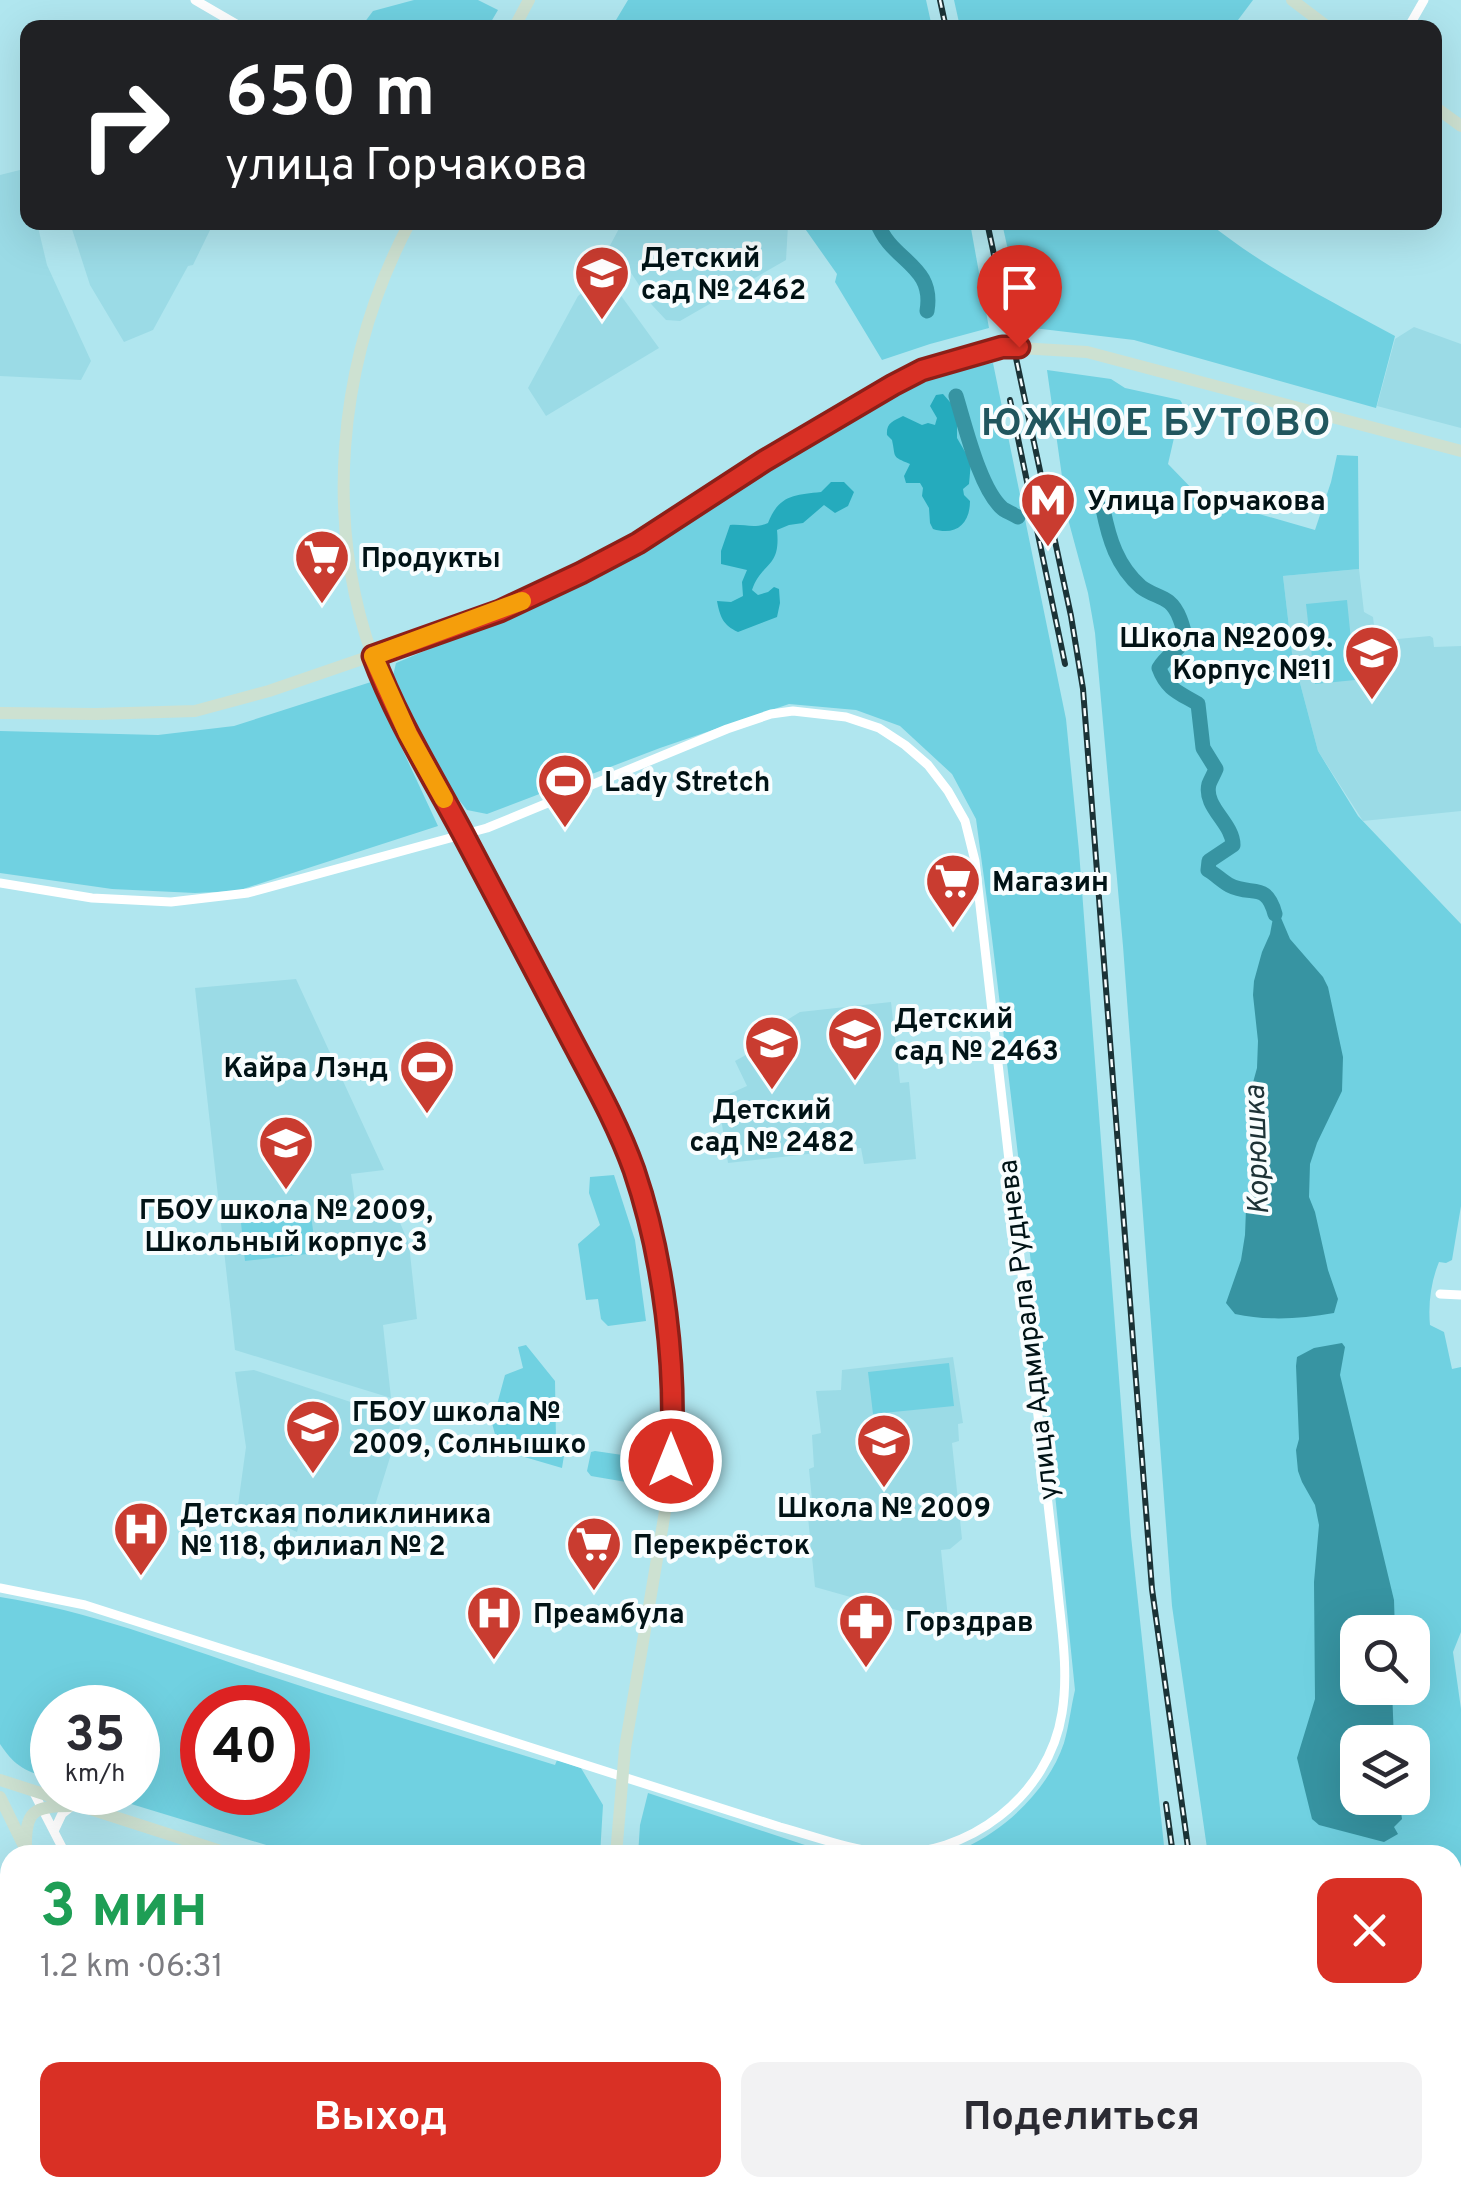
<!DOCTYPE html>
<html lang="ru">
<head>
<meta charset="utf-8">
<style>
	body { margin:0; font-family:Overpass,sans-serif; background:#f2f2f3; color:#2b2b33; height:100vh; display:flex; flex-direction:column; font-size:38px; white-space:nowrap }
	* { box-sizing:border-box; margin:0 }
	p { font-size:32px; color:#7c7c81 }
	.icon { flex:none; width:55px; height:55px; fill:none; stroke:currentColor; stroke-width:2; stroke-linecap:round; stroke-linejoin:round }
	.map { position:relative; flex:1; overflow:hidden }
	.side { position:absolute; left:0px; top:1845px; width:1462px; height:352px; display:flex; flex-direction:column; background:#fff; border-radius:30px 30px 0 0; box-shadow:0 10px 40px #0002 }
	.side>* { flex:none }
	.banner { position:absolute; left:20px; top:20px; width:1422px; height:210px; border-radius:20px; box-shadow:0 10px 40px #0002; background:#202124; color:#fff; overflow:hidden }
	.fabs { position:absolute; left:1340px; top:1615px; display:grid; gap:20px }
	.fabs a { display:grid; place-items:center; width:90px; height:90px; border-radius:20px; background:#fff; box-shadow:0 10px 40px #0002; font-size:50px }
	.speed { position:absolute; left:30px; top:1685px; display:flex; gap:20px; font-size:50px; font-weight:700; text-align:center }
	.speed>* { display:grid; place-content:center; width:130px; height:130px; border-radius:50%; background:#fff; box-shadow:0 10px 40px #0002; line-height:1 }
	.speed small { font-size:25px; font-weight:400 }
	.speed .limit { border:15px solid #d22; background:#fff; color:#111 }
	.pin { position:absolute; display:grid; place-items:center; width:85px; height:85px; color:#fff; margin:-102px -42px; border-radius:50% 50% 50% 0; rotate:-45deg; box-shadow:0 0 10px #0007 }
	.pin .icon { rotate:45deg }
	.me { position:absolute; width:110px; margin:-55px; rotate:0deg; stroke-linejoin:round; filter:drop-shadow(0 0 8px #0008) }
	.turn { display:flex; align-items:center; gap:35px; height:210px; padding:0 40px; font-size:45px }
	.turn .icon { width:130px; height:130px; stroke-width:2.5 }
	.turn b { display:block; font-size:70px; line-height:85px }
	.round { display:grid; place-items:center; flex:none; width:105px; height:105px; border-radius:20px; background:#f2f2f3 }
	.headline { display:flex; align-items:center; justify-content:space-between; height:170px; padding:0 40px }
	h1 { font-size:60px; font-weight:700; line-height:75px; color:#1e9e55 }
	.button { display:flex; gap:20px; margin-top:auto; padding:20px 40px }
	.button a { flex:1; height:115px; border-radius:20px; background:#d93025; color:#fff; font-size:40px; font-weight:700; line-height:115px; text-align:center }
	.button a+a { background:#f2f2f3; color:#2b2b33 }
	.map>svg:first-child { display:block }
</style>
</head>
<body>
<div class="map">
<svg width="1461" height="2197" viewBox="0 0 1461 2197">
	<rect width="100%" height="100%" fill="#b0e6ef"/>
	<path fill="#9bdbe6" d="M24 169 27 184 28 222 37 223 47 265 91 361 81 380 0 376V175Z
		M70 223H208L210 230 193 265 188 266 153 330 124 342 90 285Z
		M786 223 788 225 786 260 680 321 666 320 652 305 624 262 606 253 622 223Z
		M606 275 659 348 546 416 528 388 578 296Z
		M1414 327 1461 344V428L1377 406 1395 339Z
		M1359 569 1364 612 1373 617 1376 641 1430 636 1433 638 1434 647 1461 646V811L1363 821 1318 751 1292 653 1283 576Z
		M296 979 384 1170 351 1174 357 1216 395 1211 409 1244 417 1319 383 1325 391 1398 235 1350 195 988Z
		M891 1002 900 1083 909 1082 916 1159 864 1164 861 1148 728 1163 718 1099 747 1086 735 1061 764 1045 761 1036 800 1012Z
		M953 1357 963 1423 958 1424 959 1441 952 1443 962 1539 950 1549 941 1550 948 1618 932 1620 815 1587 808 1517 813 1511 809 1469 814 1467 812 1435 821 1433 816 1391 841 1390 842 1370Z
		M254 1370 402 1419 368 1528 329 1518 327 1526 299 1524 297 1532 238 1505 246 1447 235 1372Z
		M565 2188H670L674 2197H565Z"/>
	<path fill="#70d1e1" fill-rule="evenodd" d="M414 0H478L498 10 488 27H361L373 11Z
		M628 0H926L932 27 623 28 616 20Z
		M954 0H1253L1232 28 960 27Z
		M801 223H970L989 328 930 344 882 360 835 282 837 274Z
		M1002 223H1209C1266 269 1331 301 1395 336L1376 408 1134 340 1025 327Z
		M993 363 1066 719 1079 851 1131 1536 1165 1855H934C944 1853 955 1852 964 1848 1007 1829 1049 1788 1064 1743 1069 1726 1071 1707 1075 1690L1034 1288 991 930 976 819 952 774 900 726 856 710 789 704 660 748 487 814 467 810 452 791 392 680 396 663 514 613 649 546 818 437 889 398 941 374Z
		M1047 370 1111 379 1125 388 1180 400 1182 403 1168 464 1200 497 1315 530 1331 482 1337 455 1358 456 1359 569 1283 576 1292 653 1318 751 1358 816 1461 924V1206L1452 1260 1446 1263 1439 1262C1431 1281 1428 1304 1430 1325L1444 1332 1452 1369 1461 1367V1632L1453 1652 1461 1709V1974L1453 1975 1452 1855H1208L1172 1606 1123 946 1095 633 1088 593 1068 519ZM1358 1632H1412V1688H1358ZM1358 1742H1412V1798H1358Z
		M1347 600 1355 680 1315 684 1306 604Z
		M371 682 438 826 237 891 195 893 112 889 0 873V731L158 735 234 726Z
		M614 1175 635 1240 646 1321 608 1326 601 1319 598 1299 586 1300 578 1244 600 1225 589 1193 590 1177Z
		M311 1215 316 1253 245 1261 241 1223Z
		M526 1345 555 1381 556 1441 566 1443 562 1468 521 1456 522 1449 497 1442 492 1423 505 1375 523 1368 518 1347Z
		M949 1363 954 1406 873 1414 868 1372Z
		M595 1451 636 1457 639 1462 637 1479 632 1483 591 1476 587 1471 591 1452Z
		M0 1597C90 1611 177 1645 264 1674 360 1706 458 1735 555 1765L557 1760 581 1768 603 1805 600 1855H299L95 1793 138 1792V1708H52V1779C26 1771 16 1768 0 1744ZM202 1708H288V1792H202Z
		M648 1793 823 1851 847 1855H638L640 1825Z
		M0 1923 10 1933V2188H177L182 2197H0Z
		M1461 2087V2197H1163L1160 2188H1452L1453 2088Z"/>
	<path fill="#25abbd" d="M943 394 957 410V438L971 462 969 484 963 489 964 495 970 501C970 525 955 536 933 529L930 523 929 508 922 496 923 488 920 483H906L904 476 910 464C891 456 896 458 892 440L887 435C886 423 893 421 903 416L922 425 928 423 935 425 937 418 930 406 936 395Z
		M831 482H844L854 492 848 506 835 513 824 505 803 523 789 525 777 530C781 569 762 561 752 590L758 595 768 592 774 587 779 589 780 603 777 617 738 632C723 625 720 617 717 601L731 602 743 596 742 582 747 570 721 564V551L730 525C746 524 754 529 768 523 779 495 794 495 821 492Z"/>
	<path fill="#3794a2" d="M1270 898 1273 899 1290 939 1323 977 1328 987 1343 1057 1342 1091 1317 1143 1310 1164 1309 1197 1315 1212 1328 1270 1338 1299 1334 1313C1300 1319 1268 1321 1235 1314L1226 1303 1241 1260 1245 1235 1246 1209 1259 1170 1256 1152 1249 1130 1246 1108 1257 1068 1258 1041 1253 995 1254 981 1262 952 1270 934 1273 918Z
		M1342 1343 1345 1347 1340 1375 1394 1600 1395 1632H1358V1688H1392L1394 1742H1358V1798H1399L1402 1819 1394 1827 1398 1834 1384 1842 1319 1825 1312 1819 1297 1758 1315 1699 1314 1582 1319 1525 1315 1505 1302 1482 1298 1471 1296 1450 1299 1439 1296 1366 1297 1357 1314 1348Z"/>
	<g fill="none" stroke-linecap="round" stroke-linejoin="round">
		<path stroke="#3794a2" stroke-width="15" d="M877 222C891 262 935 264 927 311
			M956 396C965 425 980 490 1003 509 1008 512 1013 514 1018 517
			M1103 509C1109 539 1117 566 1141 587 1150 594 1161 596 1169 602 1179 610 1183 627 1186 639 1178 650 1166 656 1159 668 1167 690 1180 693 1198 704L1203 748 1216 769C1214 774 1211 779 1209 784 1203 807 1233 823 1233 845L1209 861 1208 870C1215 874 1222 881 1229 885 1252 897 1266 881 1275 914"/>
		<path stroke="#fff" stroke-width="9" d="M195 0 243 28
			M1408 28 1424 0
			M0 883 92 898 171 902 248 893 487 828 727 729 771 714 793 711 846 717 879 728 905 745 928 765 948 791 965 821 975 861 1057 1583C1061 1626 1069 1670 1062 1713 1049 1796 968 1858 885 1853 849 1850 814 1836 780 1827L85 1605 0 1588
			M1440 1294 1461 1295
			M33 1791 66 1855
			M54 1831 62 1814 72 1806
			M247 2188 252 2197
			M1153 2188 1155 2197"/>
		<path stroke="#cde1d1" stroke-width="12" d="M1292 0 1329 28
			M514 28 529 0
			M1435 107 1461 126
			M410 222C336 361 321 530 380 676 402 730 434 780 461 831 496 895 530 960 564 1025 588 1071 615 1118 633 1168 668 1267 676 1378 670 1482L625 1748 616 1855
			M0 713 96 714 195 711 269 691 461 625 542 593 638 543 764 461 893 385 942 364 1002 347 1087 352 1461 451
			M0 1780 233 1855
			M0 1797 23 1844
			M26 1849C25 1811 33 1806 70 1806
			M1452 2071 1461 2070
			M206 2188 211 2197
			M713 2188 719 2197"/>
		<g stroke="#1b3337" stroke-width="6">
			<path id="rail" d="M940 0 946 28
				M987 222 1071 616 1083 689 1152 1589 1189 1855
				M1010 400 1065 664
				M1166 1804 1173 1855"/>
		</g>
		<use href="#rail" stroke="#f8fdfe" stroke-width="2.5" stroke-dasharray="8" stroke-linecap="butt"/>
	</g>
	<g fill="none" stroke-linecap="round" stroke-linejoin="round">
		<g stroke="#8d1f18" stroke-width="25">
			<path id="route" d="M671 1461C677 1368 664 1258 634 1170 617 1122 591 1077 568 1033 533 966 498 899 462 832 431 774 396 718 373 656L500 611 581 573 638 543 764 461 893 385 922 370 1002 347H1019"/>
		</g>
		<use href="#route" stroke="#d93025" stroke-width="18"/>
		<path stroke="#f59e0b" stroke-width="18" d="M444 799 408 734 373 656 522 601"/>
	</g>
	<defs>
		<g id="school-pin" transform="scale(2.875)"><path d="M0 17L-7.5 6A9.5 9.5 0 1 1 7.5 6Z" fill="#c93c30" stroke="#f8fdfe"/><path d="M0-5L7-2L0 1L-7-2ZM-4 1L0 2.5L4 1V4Q0 6-4 4Z" fill="#fff"/></g>
		<g id="metro-pin" transform="scale(2.875)"><path d="M0 17L-7.5 6A9.5 9.5 0 1 1 7.5 6Z" fill="#c93c30" stroke="#f8fdfe"/><path d="M-5.5 5V-5H-3L0 0L3-5H5.5V5H3V-.5L0 4L-3-.5V5Z" fill="#fff"/></g>
		<g id="supermarket-pin" transform="scale(2.875)"><path d="M0 17L-7.5 6A9.5 9.5 0 1 1 7.5 6Z" fill="#c93c30" stroke="#f8fdfe"/><path d="M-6-5.5h2.5l.6 2H6L4.5 2H-2.5L-4.4-4H-6ZM-1.5 3.2a1.3 1.3 0 1 0 .1 0ZM3 3.2a1.3 1.3 0 1 0 .1 0Z" fill="#fff"/></g>
		<g id="stadium-pin" transform="scale(2.875)"><path d="M0 17L-7.5 6A9.5 9.5 0 1 1 7.5 6Z" fill="#c93c30" stroke="#f8fdfe"/><path d="M0-5a6.5 5 0 1 0 0 10a6.5 5 0 1 0 0-10ZM-3.5-1.8h7v3.6h-7Z" fill="#fff"/></g>
		<g id="hospital-pin" transform="scale(2.875)"><path d="M0 17L-7.5 6A9.5 9.5 0 1 1 7.5 6Z" fill="#c93c30" stroke="#f8fdfe"/><path d="M-5-5h3v3.5h4V-5h3V5h-3V1.5h-4V5h-3Z" fill="#fff"/></g>
		<g id="pharmacy-pin" transform="scale(2.875)"><path d="M0 17L-7.5 6A9.5 9.5 0 1 1 7.5 6Z" fill="#c93c30" stroke="#f8fdfe"/><path d="M-2-6h4v4h4v4h-4v4h-4v-4h-4v-4h4Z" fill="#fff"/></g>
	</defs>
	<g fill-rule="evenodd">
		<use href="#school-pin" x="602" y="273"/>
		<use href="#metro-pin" x="1048" y="500"/>
		<use href="#supermarket-pin" x="322" y="557"/>
		<use href="#school-pin" x="1372" y="653"/>
		<use href="#stadium-pin" x="565" y="781"/>
		<use href="#supermarket-pin" x="953" y="881"/>
		<use href="#school-pin" x="855" y="1034"/>
		<use href="#school-pin" x="772" y="1043"/>
		<use href="#stadium-pin" x="427" y="1067"/>
		<use href="#school-pin" x="286" y="1143"/>
		<use href="#school-pin" x="313" y="1427"/>
		<use href="#school-pin" x="884" y="1441"/>
		<use href="#hospital-pin" x="141" y="1529"/>
		<use href="#supermarket-pin" x="594" y="1544"/>
		<use href="#hospital-pin" x="494" y="1613"/>
		<use href="#pharmacy-pin" x="866" y="1621"/>
	</g>
	<g text-anchor="middle" stroke-width="8" stroke-linejoin="round" paint-order="stroke">
		<g font-size="28" font-weight="bold" fill="#011316" stroke="#f8fdfe" text-anchor="start">
			<text x="641" y="267">Детский<tspan x="641" dy="32">сад № 2462</tspan></text>
			<text x="1087" y="510">Улица Горчакова</text>
			<text x="361" y="567">Продукты</text>
			<text x="1333" y="647" text-anchor="end">Школа №2009.<tspan x="1333" dy="32">Корпус №11</tspan></text>
			<text x="604" y="791">Lady Stretch</text>
			<text x="992" y="891">Магазин</text>
			<text x="894" y="1028">Детский<tspan x="894" dy="32">сад № 2463</tspan></text>
			<text x="388" y="1077" text-anchor="end">Кайра Лэнд</text>
			<text x="772" y="1119" text-anchor="middle">Детский<tspan x="772" dy="32">сад № 2482</tspan></text>
			<text x="286" y="1219" text-anchor="middle">ГБОУ школа № 2009,<tspan x="286" dy="32">Школьный корпус 3</tspan></text>
			<text x="352" y="1421">ГБОУ школа №<tspan x="352" dy="32">2009, Солнышко</tspan></text>
			<text x="884" y="1517" text-anchor="middle">Школа № 2009</text>
			<text x="180" y="1523">Детская поликлиника<tspan x="180" dy="32">№ 118, филиал № 2</tspan></text>
			<text x="633" y="1554">Перекрёсток</text>
			<text x="533" y="1623">Преамбула</text>
			<text x="905" y="1631">Горздрав</text>
		</g>
		<g font-size="28" fill="#011316" stroke="#f8fdfe">
			<text transform="translate(1027 1330) rotate(-97)" y="10">улица Адмирала Руднева</text>
		</g>
		<g font-size="30" font-style="italic" fill="#1d3236" stroke="#f8fdfe">
			<text transform="translate(1256 1150) rotate(-92)" y="10">Корюшка</text>
		</g>
		<g font-size="38" font-weight="bold" letter-spacing="2.5" fill="#21565e" stroke="#f8fdfe">
			<text x="1157" y="435">ЮЖНОЕ БУТОВО</text>
		</g>
	</g>
</svg>
<div class="fabs">
<a><svg class="icon" aria-label="search" viewBox="0 0 24 24"><circle cx="10" cy="10" r="6"/><path d="M15 15l6 6"/></svg></a>
<a><svg class="icon" aria-label="layers" viewBox="0 0 24 24"><path d="M12 4l9 5-9 5-9-5zM3 14l9 5 9-5"/></svg></a>
</div>
<div class="speed"><div>35<small>km/h</small></div><div class="limit">40</div></div>
<div class="pin" style="left:1019px;top:347px;background:#d93025"><svg class="icon" aria-label="arrive" viewBox="0 0 24 24"><path d="M6 21V4h12l-3 4 3 4H6"/></svg></div>
<svg class="me" style="left:671px;top:1461px" viewBox="-20 -20 40 40"><circle r="17" fill="#d93025" stroke="#fff" stroke-width="3"/><path d="M0-11L8 9 0 5-8 9z" fill="#fff"/></svg>
<div class="banner">
<div class="turn"><svg class="icon" aria-label="right" viewBox="0 0 24 24"><path d="M7 20v-9h11M14 6l5 5-5 5"/></svg><div><b>650 m</b>улица Горчакова</div></div>
</div>
<section class="side">
<div class="headline"><div><h1>3 мин</h1><p>1.2 km · 06:31</p></div><a class="round" style="background:#d93025;color:#fff"><svg class="icon" aria-label="close" viewBox="0 0 24 24"><path d="M6 6l12 12M18 6L6 18"/></svg></a></div>
<div class="button"><a>Выход</a><a>Поделиться</a></div>
</section>
</div>
</body>
</html>
